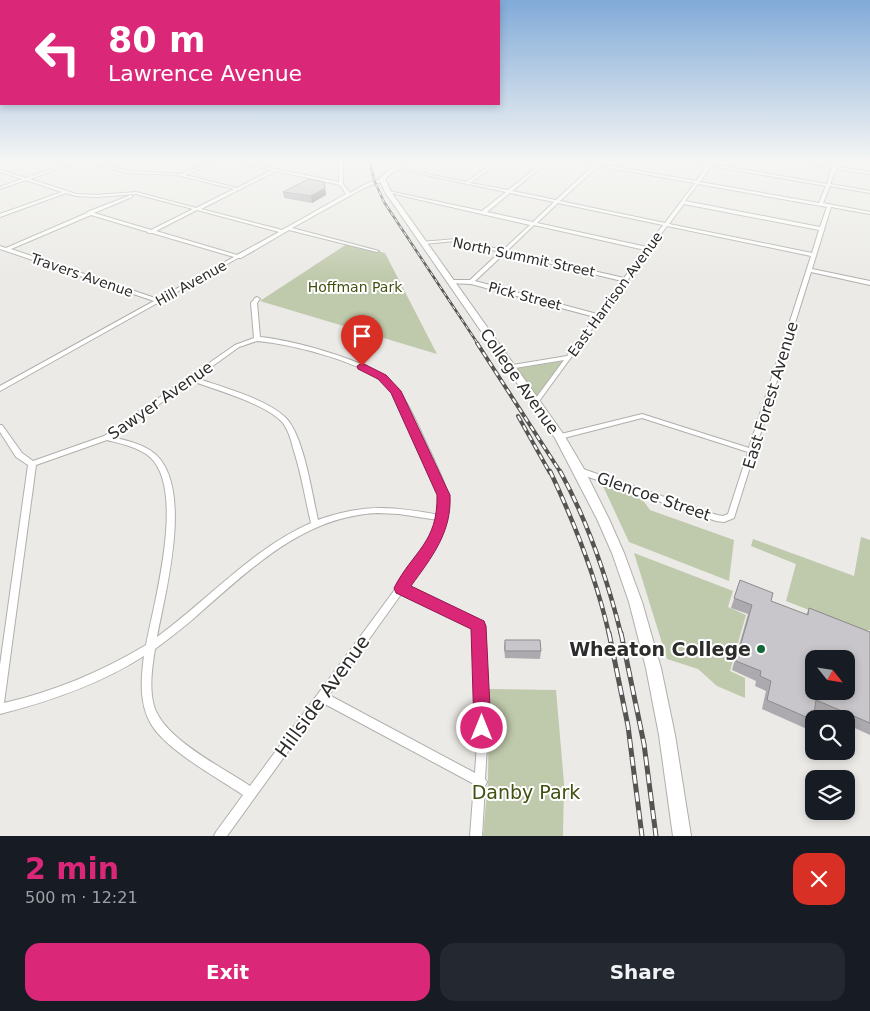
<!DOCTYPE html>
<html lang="en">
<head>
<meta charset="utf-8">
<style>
	body { margin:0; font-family:"DejaVu Sans",sans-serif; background:#242831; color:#f1f3f6; height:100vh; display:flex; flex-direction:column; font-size:19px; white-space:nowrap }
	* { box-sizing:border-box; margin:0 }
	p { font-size:16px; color:#9ea1a6 }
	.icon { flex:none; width:28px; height:28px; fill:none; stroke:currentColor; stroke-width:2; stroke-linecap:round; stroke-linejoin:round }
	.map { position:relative; height:836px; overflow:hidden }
	.drawer { display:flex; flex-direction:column; background:#171b24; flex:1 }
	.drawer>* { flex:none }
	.top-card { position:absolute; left:0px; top:0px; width:500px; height:105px; box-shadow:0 2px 8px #0003; background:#db2777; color:#fff; overflow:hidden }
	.needle { width:32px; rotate:120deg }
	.controls { position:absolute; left:805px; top:650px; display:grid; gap:10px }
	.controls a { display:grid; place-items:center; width:50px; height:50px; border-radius:10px; background:#171b24; box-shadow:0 2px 8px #0003; font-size:25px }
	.pin { position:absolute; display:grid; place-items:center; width:42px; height:42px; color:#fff; margin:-51px -21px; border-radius:50% 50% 50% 0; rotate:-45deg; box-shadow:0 0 5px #0007 }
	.pin .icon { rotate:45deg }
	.me { position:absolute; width:55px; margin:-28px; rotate:0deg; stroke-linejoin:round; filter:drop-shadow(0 0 4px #0008) }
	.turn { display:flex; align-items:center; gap:18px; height:105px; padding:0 25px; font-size:22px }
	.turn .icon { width:65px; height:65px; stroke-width:2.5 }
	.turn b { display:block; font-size:35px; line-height:42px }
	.round { display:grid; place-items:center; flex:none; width:52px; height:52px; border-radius:15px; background:#242831 }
	.overview { display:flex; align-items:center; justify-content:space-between; height:85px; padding:0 25px }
	h1 { font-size:30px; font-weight:600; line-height:38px; color:#db2777 }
	.primary-button { display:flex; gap:10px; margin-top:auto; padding:10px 25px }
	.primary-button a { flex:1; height:58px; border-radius:15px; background:#db2777; color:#fff; font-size:20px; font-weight:600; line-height:58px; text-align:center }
	.primary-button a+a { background:#242831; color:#f1f3f6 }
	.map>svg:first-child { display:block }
</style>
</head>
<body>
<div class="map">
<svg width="870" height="836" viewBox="0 0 870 836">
	<rect width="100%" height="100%" fill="#ebeae6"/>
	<path fill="#bfc9ab" d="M347 244 385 253 437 354 260 301Z
		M564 361 535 400 513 369Z
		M602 484 642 499 650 510 734 540 729 581 629 542Z
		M861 537 870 540V630L863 631 786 601 796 564 751 546 753 539 854 576Z
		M634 553 733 591 728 607 746 615 730 671 745 678V698L717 686 698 669 667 659Z
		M489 689 556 690 564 783 563 836H483L488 781Z"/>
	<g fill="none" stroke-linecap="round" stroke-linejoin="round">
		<g stroke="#b0afab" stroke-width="2">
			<path id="street" d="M76 161H80L30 179 76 194 97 195 136 192 196 208 234 189 177 175 128 173 81 161H86L128 171 181 174 213 161H217L216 162 185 175 237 188 272 170 234 162 232 161H237L339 182V161H343V184L350 193C358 188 375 178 384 180L364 188 292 228 379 251 377 252 289 230 241 258H238L0 391V386L154 301 0 249V246L6 248 87 213V212L131 195H132V197L94 213 151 230 193 209 136 194 97 197 76 196 66 193 0 217V214L62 192 26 180 0 189V187L22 179 0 172V170L26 178ZM276 171 340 185 346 194 282 230 201 209ZM197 210 279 232 237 255 156 231ZM91 215 148 232V233H152L234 257 158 299 11 249Z
				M497 161H501L470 183 508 190 545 161H549L512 191 556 200 594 165 576 162 575 161 596 163 600 161 602 162 600 164 696 181 707 166 685 162 683 161 709 164 711 161H715L712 164 827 184 832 168 791 161H797L833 166 835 161H839L837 167 870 172V174L836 169 830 184 870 191V193L830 186 823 203 870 212V214L831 207 812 269 870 281V285L811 272 734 518 724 522 716 521 577 473 576 471 577 469H583L717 515 723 516 728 514 748 452 642 418 560 439 556 437 557 435 642 414 749 448 811 256 667 226 537 404H533L532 403 533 402 564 360 509 369 507 368 506 367 507 366 567 356 595 317 471 284 448 283V281L450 280H470L500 252 456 241 423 244 421 243V242L456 239 503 250 530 225 386 192 388 191 482 211 506 192 392 168 394 167 466 182ZM598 166 695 183 665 223 560 201ZM711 166 826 186 819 203 700 182ZM698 184 827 207 820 227 685 201ZM510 193 554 202 533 222 487 212ZM558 203 663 225 647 247 537 223ZM684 204 819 230 812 253 669 224ZM534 225 645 250 624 278 507 251ZM505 253 622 281 597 314 475 281Z
				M257 297 260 299 257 303 260 337C291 340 369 360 391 382 409 400 419 429 430 451 438 469 451 492 448 512 444 541 423 564 406 587L482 623 484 626 488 729 485 779 487 782 485 786 482 836H470L474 784 323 703 227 836H214L216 832 243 795C218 778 166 750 151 724 139 704 141 678 144 656 100 684 51 701 0 714V665L28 465 16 457 0 432V425H2L22 453 33 461 104 436 235 345 254 338 251 303 255 298ZM257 341C291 344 367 362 389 388 403 404 414 432 423 453 432 471 444 493 440 515 404 509 377 504 341 513 333 515 325 517 318 520 312 494 304 437 286 418 267 399 222 387 196 378L239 347ZM192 381C216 390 267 404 283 423 288 430 291 439 293 448 301 472 305 498 311 523 252 549 209 599 157 637 165 593 194 488 155 454 144 444 127 441 113 437ZM107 440C122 444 138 447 150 457 186 490 154 603 146 645 101 672 55 691 4 703L36 465ZM378 513 399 514 438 520 434 533 427 546 250 786C222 767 164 739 154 706 149 688 152 668 155 649 171 637 187 625 202 611 254 566 305 516 378 513ZM402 593 474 628 478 729 475 773 329 695Z"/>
		</g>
		<g stroke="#b0afab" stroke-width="2">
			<path id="secondary" d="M400 161H406L385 179 391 192 564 435 584 469 609 519 624 553 642 602 661 668 675 735 691 836H673L659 735 646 668 629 602 612 553 597 519 555 438 385 192 379 179Z"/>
		</g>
		<use href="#street" fill="#fff" fill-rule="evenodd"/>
		<use href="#secondary" fill="#fff" fill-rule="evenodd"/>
		<g stroke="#545453" stroke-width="2.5">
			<path id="rail-far3" d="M370 161 374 180 384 202 478 344"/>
		</g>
		<g stroke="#545453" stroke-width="4">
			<path id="rail-far2" d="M477 343 561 473
				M518 416 550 473"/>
		</g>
		<g stroke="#545453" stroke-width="4.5">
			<path id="rail-far1" d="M550 471C575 524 596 577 609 634
				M560 471C588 522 607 578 621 634"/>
		</g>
		<g stroke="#545453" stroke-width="5">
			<path id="rail" d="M609 633 628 726 642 836
				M621 633 644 744 656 836"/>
		</g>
		<use href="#rail-far3" stroke="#fff" stroke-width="1" stroke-dasharray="4" stroke-linecap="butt"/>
		<use href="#rail-far2" stroke="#fff" stroke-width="2" stroke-dasharray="5.5" stroke-linecap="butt"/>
		<use href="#rail-far1" stroke="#fff" stroke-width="2.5" stroke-dasharray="7" stroke-linecap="butt"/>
		<use href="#rail" stroke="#fff" stroke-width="3" stroke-dasharray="9" stroke-linecap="butt"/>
	</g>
	<path fill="#acaaae" d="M325 188 326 195 312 203 284 198 283 192Z
		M740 580 771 601 806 615 809 608 870 632V735L846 724V719H833L814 710 813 720 807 729 762 709 766 691 755 686 756 681 732 670 748 614 731 608Z
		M505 640 541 651 540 659 505 658 504 647Z"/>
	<path fill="#8c8b8d" d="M325 188 326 195 312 203 311 196Z"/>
	<path fill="#c8c6ca" stroke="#8c8b8d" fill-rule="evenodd" d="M309 179 324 182 325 188 311 196 283 192Z
		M740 580 773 593 771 601 808 615 809 608 870 632V723L816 700 813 720 767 700 771 681 760 676 761 671 736 661 752 605 734 598ZM814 659H846V691H814Z
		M505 640H540L541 651H505Z"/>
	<linearGradient id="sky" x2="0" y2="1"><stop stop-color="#81aad8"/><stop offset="0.58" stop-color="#f6f6f4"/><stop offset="1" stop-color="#f6f6f4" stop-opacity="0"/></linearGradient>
	<rect width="870" height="278" fill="url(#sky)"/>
	<path fill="#db2777" stroke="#8e194d" d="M362 363 386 375 401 391 450 495C452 532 432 557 411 586L484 621 486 626 491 728 489 734 482 737 476 734 474 728 471 629 396 593 394 588C413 551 438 543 437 495L391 393 378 379 358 369 357 366Z"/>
	<circle fill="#136738" stroke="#fff" stroke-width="2" cx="761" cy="649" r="5"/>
	<g text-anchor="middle" stroke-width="4" stroke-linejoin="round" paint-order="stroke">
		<g font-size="14" fill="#2c2c2b" stroke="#fff">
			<text transform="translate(524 257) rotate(12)" y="5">North Summit Street</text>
			<text transform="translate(82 275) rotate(19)" y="5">Travers Avenue</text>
			<text transform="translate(191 283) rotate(-29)" y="5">Hill Avenue</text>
			<text transform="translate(615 294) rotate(-54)" y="5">East Harrison Avenue</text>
			<text transform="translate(525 296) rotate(15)" y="5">Pick Street</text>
		</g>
		<g font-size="14" fill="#415110" stroke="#fff">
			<text x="355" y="292">Hoffman Park</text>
		</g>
		<g font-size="16" fill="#2c2c2b" stroke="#fff">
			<text transform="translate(520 381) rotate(55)" y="6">College Avenue</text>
			<text transform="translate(770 395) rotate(-73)" y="6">East Forest Avenue</text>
			<text transform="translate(160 400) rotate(-35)" y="6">Sawyer Avenue</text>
			<text transform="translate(654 496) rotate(19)" y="6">Glencoe Street</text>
		</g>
		<g font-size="19" font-weight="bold" fill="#2c2c2b" stroke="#fff" text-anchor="end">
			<text x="751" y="656">Wheaton College</text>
		</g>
		<g font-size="19" fill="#2c2c2b" stroke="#fff">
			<text transform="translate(322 696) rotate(-54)" y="7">Hillside Avenue</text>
		</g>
		<g font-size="19" fill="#415110" stroke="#fff">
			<text x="526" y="799">Danby Park</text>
		</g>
	</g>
</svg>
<div class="controls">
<a><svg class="needle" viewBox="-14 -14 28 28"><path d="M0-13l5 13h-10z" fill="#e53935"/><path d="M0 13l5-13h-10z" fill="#9ea1a6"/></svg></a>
<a><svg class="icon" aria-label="search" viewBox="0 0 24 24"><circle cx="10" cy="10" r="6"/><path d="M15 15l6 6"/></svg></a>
<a><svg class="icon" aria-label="layers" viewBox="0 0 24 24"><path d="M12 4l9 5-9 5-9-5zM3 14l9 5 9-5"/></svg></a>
</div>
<div class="pin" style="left:362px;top:366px;background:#d93025"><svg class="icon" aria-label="arrive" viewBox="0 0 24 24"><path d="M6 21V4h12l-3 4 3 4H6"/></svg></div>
<svg class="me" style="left:482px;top:728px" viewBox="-20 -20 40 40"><circle r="17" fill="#db2777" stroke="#fff" stroke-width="3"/><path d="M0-11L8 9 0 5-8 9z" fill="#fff"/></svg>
<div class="top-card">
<div class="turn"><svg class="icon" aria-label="left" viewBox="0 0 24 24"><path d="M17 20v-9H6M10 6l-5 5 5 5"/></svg><div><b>80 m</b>Lawrence Avenue</div></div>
</div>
</div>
<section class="drawer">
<div class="overview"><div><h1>2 min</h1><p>500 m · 12:21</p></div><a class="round" style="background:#d93025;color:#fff"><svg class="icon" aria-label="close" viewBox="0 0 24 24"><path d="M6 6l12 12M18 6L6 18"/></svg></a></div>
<div class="primary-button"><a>Exit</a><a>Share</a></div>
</section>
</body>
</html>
